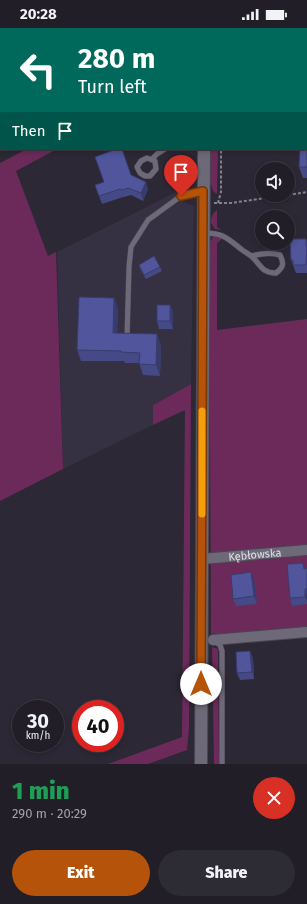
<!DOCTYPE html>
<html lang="en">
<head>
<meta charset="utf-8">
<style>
	body { margin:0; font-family:"Fira Sans",sans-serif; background:#2d2b34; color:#f1f3f6; height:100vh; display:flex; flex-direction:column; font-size:15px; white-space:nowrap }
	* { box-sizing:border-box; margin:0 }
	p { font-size:13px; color:#a2a2a8 }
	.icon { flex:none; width:22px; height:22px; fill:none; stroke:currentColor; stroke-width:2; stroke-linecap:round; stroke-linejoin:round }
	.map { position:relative; height:736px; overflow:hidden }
	.drawer { display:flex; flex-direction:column; background:#211e28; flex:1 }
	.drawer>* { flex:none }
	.hud { position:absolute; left:0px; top:0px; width:307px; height:122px; box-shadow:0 2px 6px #0003,0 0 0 1px #3e3c45; background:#00695c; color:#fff; overflow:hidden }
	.buttons { position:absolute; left:255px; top:134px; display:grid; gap:8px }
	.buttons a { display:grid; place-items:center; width:40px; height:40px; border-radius:50%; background:#211e28; box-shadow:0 2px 6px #0003,0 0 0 1px #3e3c45; font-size:20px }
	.speed { position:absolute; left:12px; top:672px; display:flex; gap:8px; font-size:20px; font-weight:700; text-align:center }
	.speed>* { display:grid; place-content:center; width:52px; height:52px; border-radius:50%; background:#211e28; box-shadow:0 2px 6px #0003,0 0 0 1px #3e3c45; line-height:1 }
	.speed small { font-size:10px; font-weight:400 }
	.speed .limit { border:6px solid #d22; background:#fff; color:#111 }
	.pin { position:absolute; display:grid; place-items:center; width:34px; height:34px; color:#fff; margin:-41px -17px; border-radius:50% 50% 50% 0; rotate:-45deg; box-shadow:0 0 4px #0007 }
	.pin .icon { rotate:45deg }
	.me { position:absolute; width:44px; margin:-22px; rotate:0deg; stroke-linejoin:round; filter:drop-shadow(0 0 3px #0008) }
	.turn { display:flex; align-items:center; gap:14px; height:84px; padding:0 12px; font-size:18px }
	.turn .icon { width:52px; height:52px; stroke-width:2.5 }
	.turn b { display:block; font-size:28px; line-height:34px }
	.then { display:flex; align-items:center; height:38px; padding:0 12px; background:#0003; gap:8px; font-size:15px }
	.round { display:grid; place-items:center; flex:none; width:42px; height:42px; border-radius:21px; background:#2d2b34 }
	.head { display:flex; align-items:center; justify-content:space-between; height:68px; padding:0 12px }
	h1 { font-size:24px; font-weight:800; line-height:30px; color:#1e9e55 }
	.button { display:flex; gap:8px; margin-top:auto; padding:8px 12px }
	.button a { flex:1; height:46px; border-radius:24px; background:#b45309; color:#fff; font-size:16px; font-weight:800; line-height:46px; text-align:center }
	.button a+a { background:#2d2b34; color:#f1f3f6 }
	.status { display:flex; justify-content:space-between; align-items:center; height:28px; padding:0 20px; background:#211e28; direction:ltr }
	.status svg { height:11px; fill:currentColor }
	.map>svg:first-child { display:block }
</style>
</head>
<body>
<div class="status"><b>20:28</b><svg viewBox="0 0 49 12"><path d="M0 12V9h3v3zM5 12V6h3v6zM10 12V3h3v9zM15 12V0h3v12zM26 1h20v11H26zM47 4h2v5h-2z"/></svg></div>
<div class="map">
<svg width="307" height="736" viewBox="0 0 307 736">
	<rect width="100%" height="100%" fill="#2c2835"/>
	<path fill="#353042" d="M180 162 183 174 194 178 191 356 153 377V397L63 441 57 224Z"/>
	<path fill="#6c2a5a" d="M27 121H57L16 143 48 228 56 224 63 441 0 473V135Z
		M209 121H218L217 166 213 163 210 153Z
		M217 182V199L221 202 215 201 211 195C211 189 212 186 217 182Z
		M217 208 221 209V212L217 215V302L307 291V600L211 609 209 216 213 209Z
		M191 356 189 700 187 722 148 736H108L182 709 185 382 153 397V377Z
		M212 619 218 621 219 736H214Z"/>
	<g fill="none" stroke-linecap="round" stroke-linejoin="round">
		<g stroke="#4a4651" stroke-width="6">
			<path id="service" d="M147 130 155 133 156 141 150 148H145L140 145 137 139 141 133Z
				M152 131 157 126 165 121
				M204 205C223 205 227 210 241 221 244 224 248 225 251 228 261 236 261 245 276 245 284 239 284 235 280 227 269 224 262 226 251 228
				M127 310 129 239 131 219 148 192 181 168 203 163
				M214 613 220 617 222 623V736"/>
		</g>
		<g stroke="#4a4651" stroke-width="12">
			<g id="minor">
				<path d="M306 36H307"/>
				<path id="s1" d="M202 531 307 522"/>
				<path d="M213 612 307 604"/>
			</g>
		</g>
		<g stroke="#4a4651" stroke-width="14">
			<path id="tertiary" d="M223 1 224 0
				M201 736 204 121"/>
		</g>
		<path stroke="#85828d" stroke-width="2" stroke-dasharray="3 2" stroke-linecap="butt" d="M288 167 307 164
			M214 175H231L286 167
			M218 175 221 164V121"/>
		<use href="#service" stroke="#6d6978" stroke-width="5"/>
		<use href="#minor" stroke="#6d6978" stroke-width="10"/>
		<use href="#tertiary" stroke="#6d6978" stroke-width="12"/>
	</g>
	<path fill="#454986" d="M307 0V23H306V1Z
		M306 42H307V77H306Z
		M307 95V150H303L299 139Z
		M131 147 148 161 143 173 131 167 124 169H123L102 176 95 157Z
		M306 211 307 214V245H296L291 232Z
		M139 237 160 239 162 243 146 251 140 241Z
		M114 270 118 281 117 305 161 317 160 348 143 347 139 335H125L124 333H81L77 322Z
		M170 277 173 284V301H159L157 293Z
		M305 540H307V576L292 578 290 570Z
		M254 552 257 576 236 578 233 571Z
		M253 630 254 651 240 652 237 645Z"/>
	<path fill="#383c6d" d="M146 154 148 161 143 173 141 165Z
		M114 270 118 281 117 315 113 305Z
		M170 277 173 284V301L170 293Z
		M157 306 161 317 160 348 156 337Z
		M251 544 254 552 257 576 254 568Z
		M305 561 307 567V573L305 569Z
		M250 623 253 630 254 651 252 644Z"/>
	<path fill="#50559c" stroke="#383c6d" d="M278 0H283V1H271Z
		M301 0H307V15H306V1H301Z
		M306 42H307V69H306Z
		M306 95H307V139H299L300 121H306Z
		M117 121H122L131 147 146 154 141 165 128 160 122 162 120 161 99 168 95 157 104 154 95 129Z
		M290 211H306V218H307L306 237H293V232H291Z
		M154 228 160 239 144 247 139 237Z
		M79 269 114 270 113 305 157 306 156 337 139 336 140 325 121 324V323L77 322Z
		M157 277H170V293H157Z
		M303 535 304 541 307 540V561H305V569L290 570 287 536Z
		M251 544 254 568 233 571 231 547Z
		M250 623 252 644 237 645 236 624Z"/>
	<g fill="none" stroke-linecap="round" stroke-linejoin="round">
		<g stroke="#753606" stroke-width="10">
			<path id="route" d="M181 168 203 163 201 656"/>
		</g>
		<use href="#route" stroke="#b45309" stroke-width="7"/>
		<path stroke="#f59e0b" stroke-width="7" d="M202 486V383"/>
	</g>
	<g text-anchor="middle" stroke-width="4" stroke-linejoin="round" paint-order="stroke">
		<g font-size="11" fill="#e0dde6" stroke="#221f2b">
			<text dy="4" stroke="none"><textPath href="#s1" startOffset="53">Kębłowska</textPath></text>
		</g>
	</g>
</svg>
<div class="buttons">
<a><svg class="icon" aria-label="sound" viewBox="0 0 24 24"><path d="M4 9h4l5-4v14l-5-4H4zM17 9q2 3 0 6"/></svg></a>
<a><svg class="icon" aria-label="search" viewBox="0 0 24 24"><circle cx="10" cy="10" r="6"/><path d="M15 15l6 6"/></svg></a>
</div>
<div class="speed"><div>30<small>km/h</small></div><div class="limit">40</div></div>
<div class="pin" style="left:181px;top:168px;background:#d93025"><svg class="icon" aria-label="arrive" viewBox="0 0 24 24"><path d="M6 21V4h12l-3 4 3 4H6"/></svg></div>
<svg class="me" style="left:201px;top:656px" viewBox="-20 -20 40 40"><circle r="19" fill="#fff"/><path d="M0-13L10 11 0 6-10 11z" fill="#b45309"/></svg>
<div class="hud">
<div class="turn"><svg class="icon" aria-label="left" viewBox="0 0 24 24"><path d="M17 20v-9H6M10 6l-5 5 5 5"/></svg><div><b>280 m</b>Turn left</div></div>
<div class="then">Then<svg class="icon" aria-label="arrive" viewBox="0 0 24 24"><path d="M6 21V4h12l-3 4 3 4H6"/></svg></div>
</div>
</div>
<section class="drawer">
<div class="head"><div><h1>1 min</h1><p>290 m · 20:29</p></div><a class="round" style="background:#d93025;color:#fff"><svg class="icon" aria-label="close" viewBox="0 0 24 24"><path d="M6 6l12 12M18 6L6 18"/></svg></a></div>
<div class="button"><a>Exit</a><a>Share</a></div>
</section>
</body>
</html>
